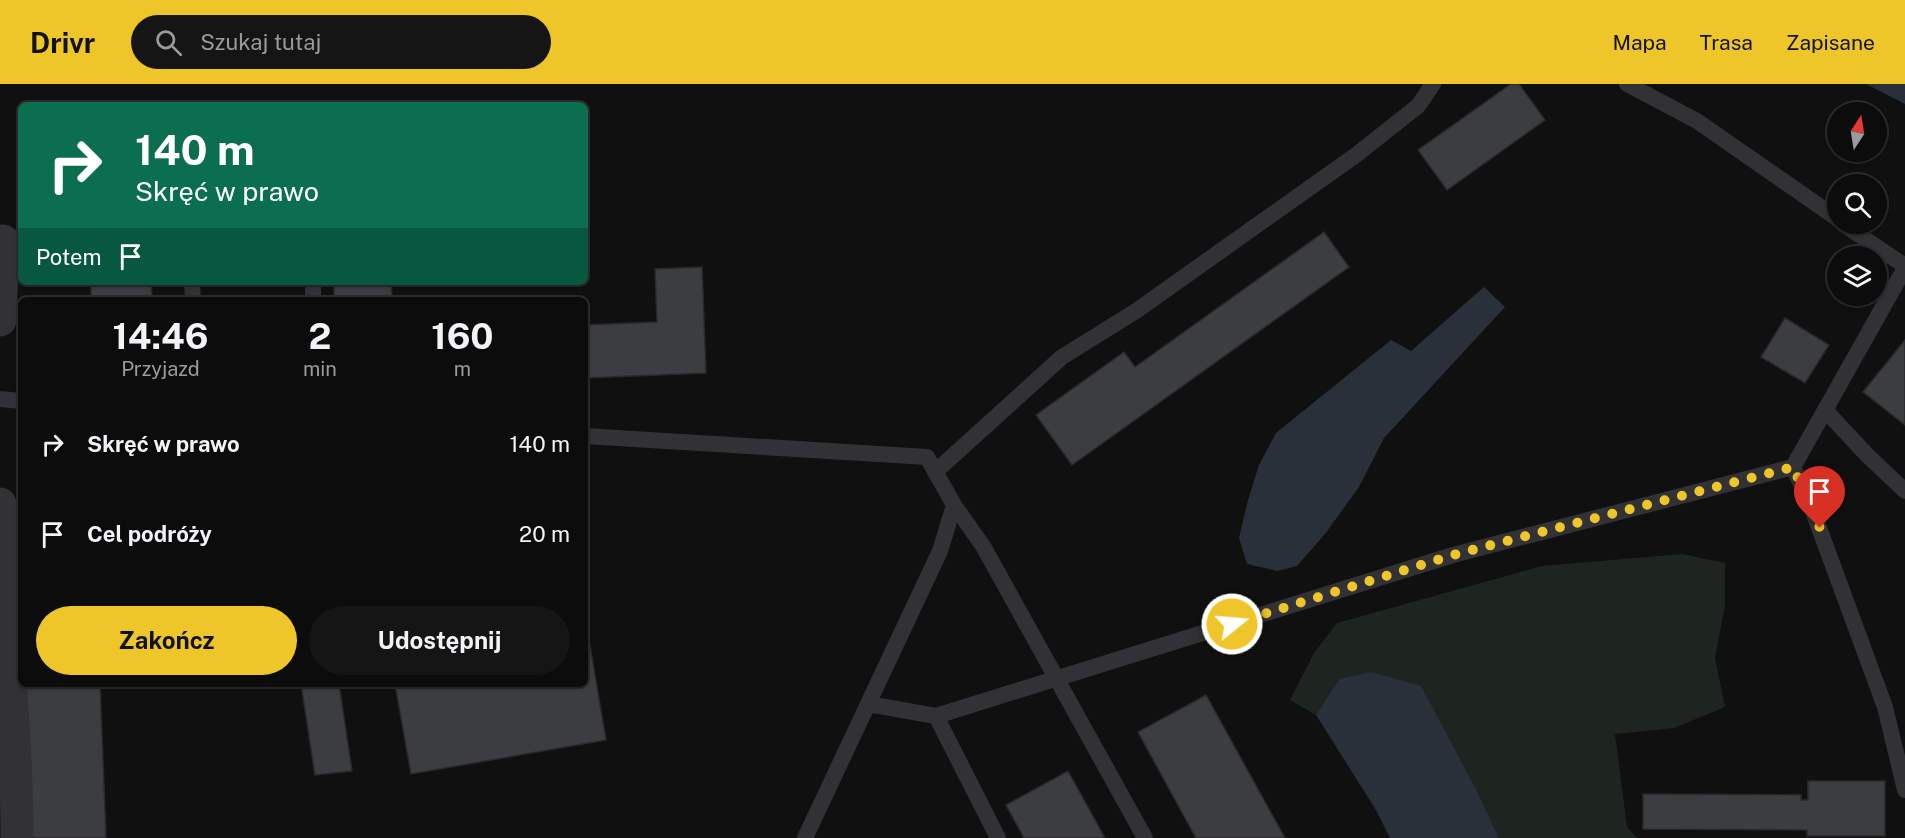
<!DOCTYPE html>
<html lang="pl">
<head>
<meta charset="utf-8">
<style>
	body { margin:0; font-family:"Public Sans",sans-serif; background:#151516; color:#f1f3f6; height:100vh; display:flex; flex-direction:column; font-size:22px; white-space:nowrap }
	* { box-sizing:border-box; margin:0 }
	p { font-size:20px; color:#9a9b9d }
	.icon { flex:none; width:33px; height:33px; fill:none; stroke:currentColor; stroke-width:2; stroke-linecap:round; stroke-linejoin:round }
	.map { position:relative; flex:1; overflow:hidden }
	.side { position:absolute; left:18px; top:213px; width:570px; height:390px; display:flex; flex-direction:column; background:#0c0c0d; border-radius:9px; box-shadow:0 2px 4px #0004,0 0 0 2px #2c2c2e }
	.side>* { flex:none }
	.banner { position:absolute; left:18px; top:18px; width:570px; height:183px; border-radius:9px; box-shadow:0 2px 4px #0004,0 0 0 2px #2c2c2e; background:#0b6e4f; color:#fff; overflow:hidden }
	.needle { width:39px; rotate:12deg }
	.tools { position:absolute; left:1827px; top:18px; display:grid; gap:12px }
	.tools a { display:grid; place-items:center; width:60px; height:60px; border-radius:50%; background:#0c0c0d; box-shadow:0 2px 4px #0004,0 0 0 2px #2c2c2e; font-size:30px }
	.pin { position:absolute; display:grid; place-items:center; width:51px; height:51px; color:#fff; margin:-62px -26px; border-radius:50% 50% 50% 0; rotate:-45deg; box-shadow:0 0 6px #0007 }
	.pin .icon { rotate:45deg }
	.me { position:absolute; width:66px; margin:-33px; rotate:73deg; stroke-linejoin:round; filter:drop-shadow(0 0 4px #0008) }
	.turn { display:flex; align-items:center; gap:21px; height:126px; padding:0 18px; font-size:27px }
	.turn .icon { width:78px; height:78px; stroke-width:2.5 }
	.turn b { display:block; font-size:42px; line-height:51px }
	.then { display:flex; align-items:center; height:57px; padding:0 18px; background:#0003; gap:12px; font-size:22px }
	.eta { display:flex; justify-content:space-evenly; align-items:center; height:102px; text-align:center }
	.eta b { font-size:36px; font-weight:700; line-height:42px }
	.primary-button { display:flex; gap:12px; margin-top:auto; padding:12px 18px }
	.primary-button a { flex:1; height:69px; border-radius:36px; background:#eec62a; color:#111; font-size:24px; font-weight:700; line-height:69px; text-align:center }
	.primary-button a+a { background:#151516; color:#f1f3f6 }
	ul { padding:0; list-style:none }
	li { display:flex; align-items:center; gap:18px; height:90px; padding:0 18px }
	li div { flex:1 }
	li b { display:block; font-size:22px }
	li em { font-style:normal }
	header { display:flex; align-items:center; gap:36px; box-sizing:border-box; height:84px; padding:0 30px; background:#eec62a; color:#111 }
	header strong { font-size:28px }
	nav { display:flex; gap:33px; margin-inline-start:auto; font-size:21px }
	.search { width:420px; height:54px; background:#151516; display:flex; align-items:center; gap:15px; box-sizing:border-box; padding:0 21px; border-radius:33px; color:#9a9b9d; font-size:22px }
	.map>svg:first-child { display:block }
</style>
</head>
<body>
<header>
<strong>Drivr</strong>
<div class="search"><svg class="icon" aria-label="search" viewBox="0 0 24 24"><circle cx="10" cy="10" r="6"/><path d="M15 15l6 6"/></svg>Szukaj tutaj</div>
<nav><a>Mapa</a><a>Trasa</a><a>Zapisane</a></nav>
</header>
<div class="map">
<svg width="1905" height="754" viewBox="0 0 1905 754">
	<rect width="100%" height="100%" fill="#101011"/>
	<path fill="#1e2520" d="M1682 470 1725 479V521L1715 574 1725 623 1674 644 1615 650 1627 743 1637 754H1499L1477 707 1420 602 1339 595 1316 631 1290 616 1314 569 1337 539 1542 482Z"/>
	<path fill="#293039" d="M1866 0H1905V20Z
		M1484 203 1505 223 1384 354 1359 403 1325 450 1297 482 1277 487 1247 480 1239 454 1248 416 1259 381 1276 349 1391 256 1411 267Z
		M1371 588 1421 602 1477 707 1499 754H1390L1376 726 1316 631 1339 595Z"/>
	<path fill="#3c3d41" stroke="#2a2a2d" stroke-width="1.5" d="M1511 0H1519L1545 36 1447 106 1418 66Z
		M1324 148 1349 183 1072 381 1036 331 1124 268 1135 283Z
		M702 183 706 289 585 294V241L657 238 655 185Z
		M91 198H151L152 216H91Z
		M334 198H391L392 216H334Z
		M1785 234 1829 261 1805 299 1761 273Z
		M1905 256V341L1863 308Z
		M585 544H587L606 656 411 690 395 600H585Z
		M24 600H100L106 754H31Z
		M301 600H339L352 687 315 691Z
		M1206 611 1285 754H1196L1138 648Z
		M1068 687 1105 754H1024L1006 721Z
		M1808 697H1885V752H1807V746L1643 745V710L1801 711V716H1808Z"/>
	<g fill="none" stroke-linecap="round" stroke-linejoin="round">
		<path stroke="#313136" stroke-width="16" d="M1627 0 1697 37 1838 135
			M1843 140 1905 182
			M192 198 193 216
			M313 198V216
			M0 315 21 317
			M1825 326 1867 371 1905 407
			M585 352 927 373 954 421 940 467 868 620
			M1793 383 1811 422 1885 623 1905 706
			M935 388 1062 273 1136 227 1356 71 1418 22 1433 0
			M954 421 983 462 1145 754
			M936 632 998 754
			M805 754 868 620 936 632 1453 471 1793 383 1905 184"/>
		<path stroke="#313136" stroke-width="33" d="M0 236 3 157
			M0 420C3 532 17 643 17 754"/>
	</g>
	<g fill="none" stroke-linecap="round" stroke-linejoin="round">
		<path stroke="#eec62a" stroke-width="10" stroke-dasharray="0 18" d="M1232 540 1453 471 1793 383 1820 444"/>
	</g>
</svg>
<div class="tools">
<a><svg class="needle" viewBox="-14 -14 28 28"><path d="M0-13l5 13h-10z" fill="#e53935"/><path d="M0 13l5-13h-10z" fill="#9a9b9d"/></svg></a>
<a><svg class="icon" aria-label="search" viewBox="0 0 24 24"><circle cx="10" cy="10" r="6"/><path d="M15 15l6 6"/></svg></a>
<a><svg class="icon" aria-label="layers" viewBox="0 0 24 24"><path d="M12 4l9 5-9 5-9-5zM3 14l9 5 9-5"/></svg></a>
</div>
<div class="pin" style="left:1820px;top:444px;background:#d93025"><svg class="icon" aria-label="arrive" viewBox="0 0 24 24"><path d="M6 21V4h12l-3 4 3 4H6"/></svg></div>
<svg class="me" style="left:1232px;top:540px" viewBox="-20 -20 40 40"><circle r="17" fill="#eec62a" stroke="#fff" stroke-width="3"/><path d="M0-11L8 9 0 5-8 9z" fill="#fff"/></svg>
<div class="banner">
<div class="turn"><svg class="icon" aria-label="right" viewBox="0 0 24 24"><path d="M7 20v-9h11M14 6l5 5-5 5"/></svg><div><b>140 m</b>Skręć w prawo</div></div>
<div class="then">Potem<svg class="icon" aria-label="arrive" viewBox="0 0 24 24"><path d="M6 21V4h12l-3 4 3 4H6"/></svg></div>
</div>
<section class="side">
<div class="eta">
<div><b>14:46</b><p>Przyjazd</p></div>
<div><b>2</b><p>min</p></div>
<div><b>160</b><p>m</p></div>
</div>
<ul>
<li><svg class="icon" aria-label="right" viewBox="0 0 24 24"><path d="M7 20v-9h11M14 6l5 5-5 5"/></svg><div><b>Skręć w prawo</b></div><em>140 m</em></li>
<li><svg class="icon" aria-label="arrive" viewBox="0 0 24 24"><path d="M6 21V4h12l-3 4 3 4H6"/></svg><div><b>Cel podróży</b></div><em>20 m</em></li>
</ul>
<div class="primary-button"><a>Zakończ</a><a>Udostępnij</a></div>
</section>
</div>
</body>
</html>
